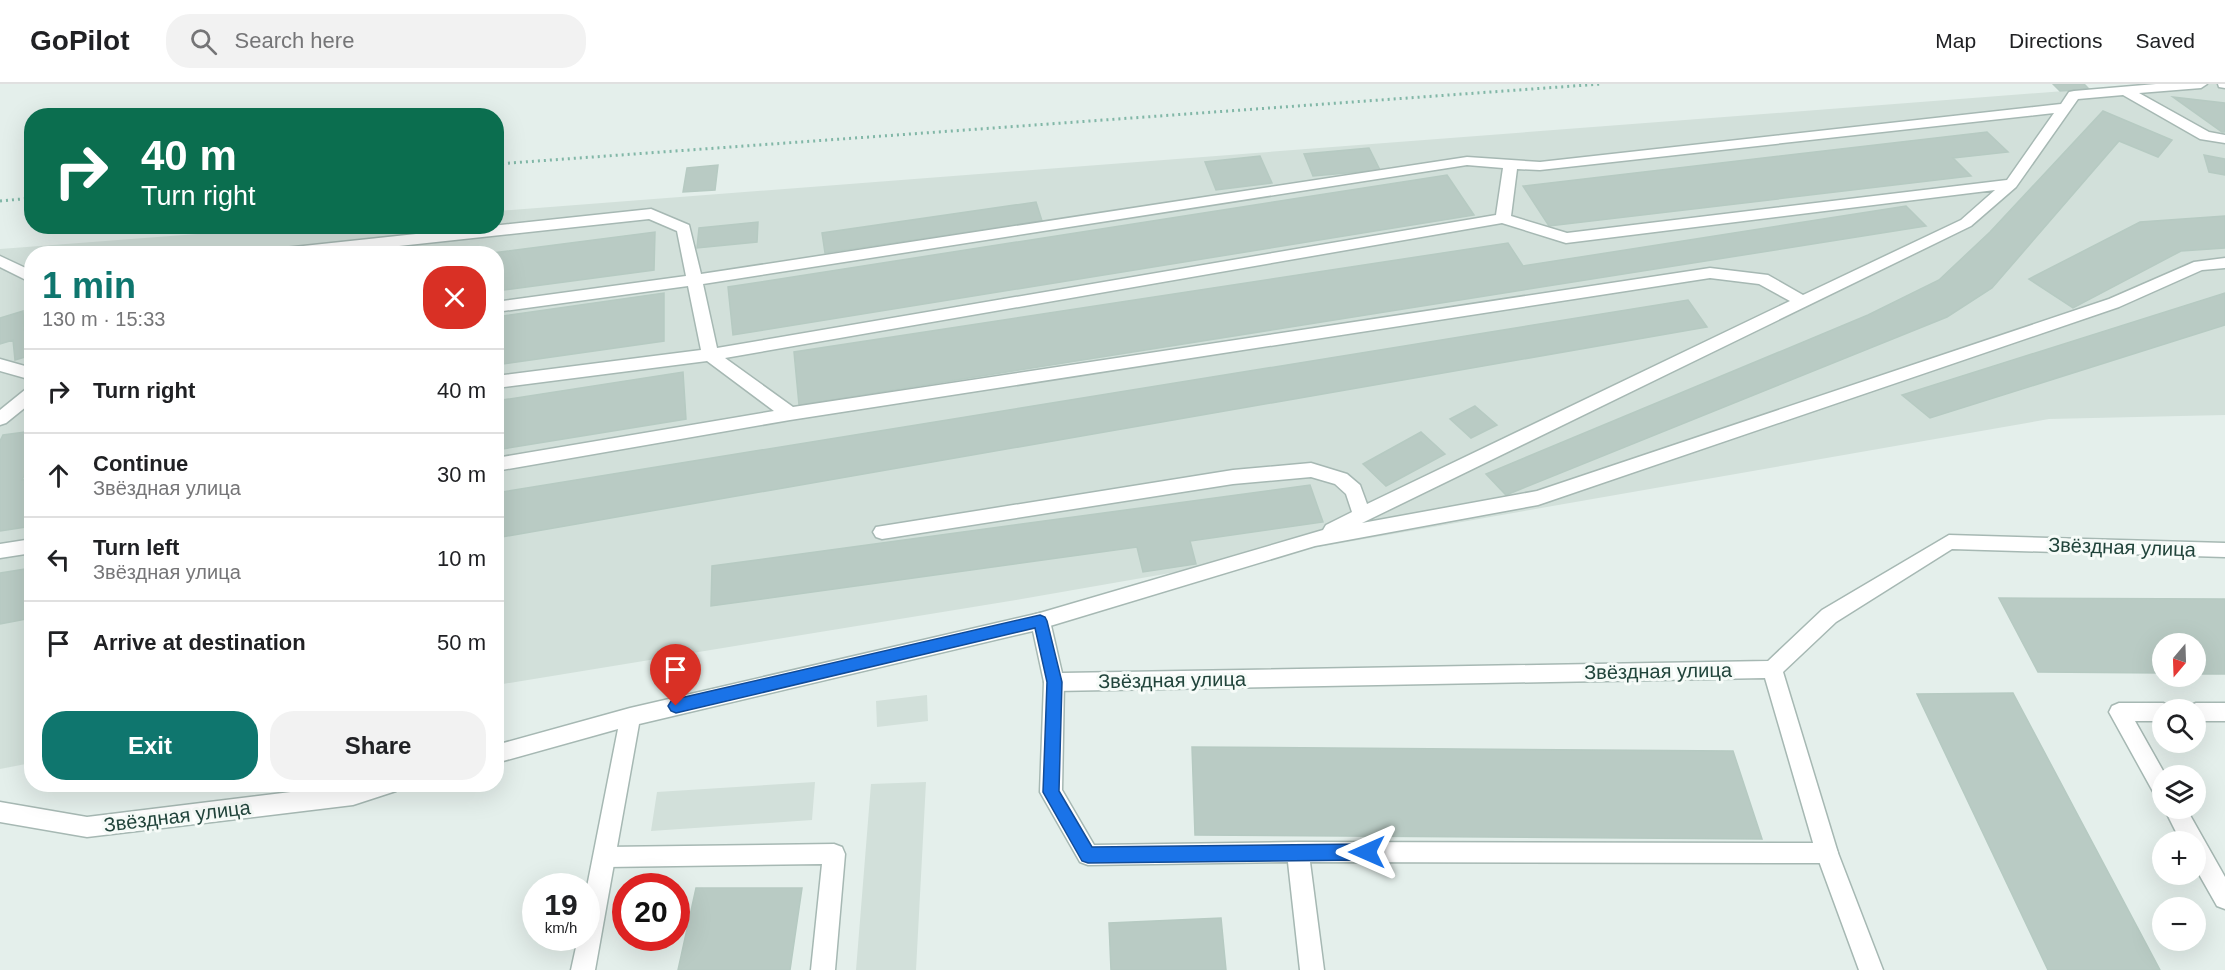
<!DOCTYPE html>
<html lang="en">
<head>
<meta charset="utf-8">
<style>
	body { margin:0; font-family:Arial,sans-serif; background:#f2f2f2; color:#202124; height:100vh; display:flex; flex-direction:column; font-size:22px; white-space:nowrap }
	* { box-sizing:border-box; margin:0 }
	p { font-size:20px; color:#757577 }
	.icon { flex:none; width:33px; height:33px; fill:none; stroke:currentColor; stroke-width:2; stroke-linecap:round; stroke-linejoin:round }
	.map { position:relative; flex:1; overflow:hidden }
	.panel { position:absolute; left:24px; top:162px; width:480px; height:546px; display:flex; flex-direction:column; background:#fff; border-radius:24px; box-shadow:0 6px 24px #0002 }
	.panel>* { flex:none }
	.guide { position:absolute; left:24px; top:24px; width:480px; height:126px; border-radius:24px; box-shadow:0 6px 24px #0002; background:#0b6e4f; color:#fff; overflow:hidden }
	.needle { width:39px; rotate:199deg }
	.tools { position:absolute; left:2152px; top:549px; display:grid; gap:12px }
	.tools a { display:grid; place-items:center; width:54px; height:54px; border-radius:50%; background:#fff; box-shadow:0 6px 24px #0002; font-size:30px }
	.speed { position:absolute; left:522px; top:789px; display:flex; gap:12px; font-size:30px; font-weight:700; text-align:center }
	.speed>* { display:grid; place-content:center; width:78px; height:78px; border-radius:50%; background:#fff; box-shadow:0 6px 24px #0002; line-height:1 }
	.speed small { font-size:15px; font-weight:400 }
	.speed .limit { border:9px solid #d22; background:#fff; color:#111 }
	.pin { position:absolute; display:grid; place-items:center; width:51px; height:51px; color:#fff; margin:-62px -26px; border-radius:50% 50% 50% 0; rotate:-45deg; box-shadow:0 0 6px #0007 }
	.pin .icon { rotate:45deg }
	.me { position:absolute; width:66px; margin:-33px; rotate:270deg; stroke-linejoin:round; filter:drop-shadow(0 0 4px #0008) }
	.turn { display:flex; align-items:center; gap:21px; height:126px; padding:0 18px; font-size:27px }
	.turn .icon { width:78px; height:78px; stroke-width:2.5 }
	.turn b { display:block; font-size:42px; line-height:51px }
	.round { display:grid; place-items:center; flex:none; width:63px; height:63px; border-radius:24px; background:#f2f2f2 }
	.summary { display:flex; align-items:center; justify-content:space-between; height:102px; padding:0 18px }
	h1 { font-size:36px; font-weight:800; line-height:45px; color:#0f766e }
	.button { display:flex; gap:12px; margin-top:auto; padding:12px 18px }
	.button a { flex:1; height:69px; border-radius:24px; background:#0f766e; color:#fff; font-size:24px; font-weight:800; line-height:69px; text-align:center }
	.button a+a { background:#f2f2f2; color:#202124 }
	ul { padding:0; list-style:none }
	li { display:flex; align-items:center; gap:18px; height:84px; padding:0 18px; border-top:2px solid #e0e0e0 }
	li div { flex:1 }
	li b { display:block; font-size:22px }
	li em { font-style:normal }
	header { display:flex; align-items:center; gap:36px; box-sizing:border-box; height:84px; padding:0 30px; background:#fff; border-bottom:2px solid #e0e0e0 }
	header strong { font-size:28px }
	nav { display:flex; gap:33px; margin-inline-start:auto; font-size:21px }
	.search { width:420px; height:54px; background:#f2f2f2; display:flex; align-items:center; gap:15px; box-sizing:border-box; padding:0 21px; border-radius:24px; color:#757577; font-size:22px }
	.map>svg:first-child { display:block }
</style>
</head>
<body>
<header>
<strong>GoPilot</strong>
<div class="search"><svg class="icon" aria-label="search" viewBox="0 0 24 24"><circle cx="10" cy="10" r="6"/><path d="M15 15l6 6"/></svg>Search here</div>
<nav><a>Map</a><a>Directions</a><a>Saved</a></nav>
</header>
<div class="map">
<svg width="2225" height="886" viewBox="0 0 2225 886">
	<rect width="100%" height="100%" fill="#e4efeb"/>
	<path fill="#d2e0da" d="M2155 0H2225V331L2049 335 1016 516 497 601 496 170H32L31 679 0 685V165L289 143 496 142 497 127Z
		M927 611 928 637 877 643 876 617Z
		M815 698 812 736 651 747 657 708Z
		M926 698 916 886H856L871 700Z"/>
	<path fill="#b9cbc4" stroke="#b6cac2" stroke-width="1.5" d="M2053 0H2084L2089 5 2060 7Z
		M2173 13 2225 19V48H2222Z
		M2103 27 2172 56 2158 73 2119 57 1992 204 1947 233 1506 411 1486 390 1868 231 1939 196 1990 148Z
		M1987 48 2008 68 1953 74 1971 92 1549 142 1523 102Z
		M1369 64 1380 86 1313 92 1304 70Z
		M2204 71 2225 75V91L2209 88Z
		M1260 72 1272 99 1216 106 1205 78Z
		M718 81 715 106 683 108 687 84Z
		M1447 91 1474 131 733 251 728 203Z
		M1036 118 1042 137 825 169 822 149Z
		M1906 122 1926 142 799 321 794 268 1508 159 1523 182Z
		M2225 132V164L2181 167 2073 224 2029 195 2140 138Z
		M758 138 757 158 697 164 699 144Z
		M655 148 654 186 496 207V170H484Z
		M664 209V257L496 281V233Z
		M2225 209V241L1930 334 1902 311Z
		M1688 216 1707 243 496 454V409Z
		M23 227 24 246 32 244V271L15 276 13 256 0 260V234Z
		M683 288 686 335 496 366V317Z
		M1475 322 1497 341 1471 354 1450 335Z
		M32 347V376L22 396 32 394V442L0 447V357L3 351Z
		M1421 348 1445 370 1386 402 1363 380Z
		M1310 401 1323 438 1190 457 1196 480 1143 488 1137 463 711 522 712 482Z
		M32 484V534L0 540V489Z
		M1999 514 2225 515V590H2196V560H2163V589L2038 588Z
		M2013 609 2160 886H2048L1917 610Z
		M1192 663 1733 667 1762 755 1195 751Z
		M696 804H802L790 886H678Z
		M1221 834 1226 886H1111L1109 839Z"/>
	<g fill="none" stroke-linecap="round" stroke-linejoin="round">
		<g stroke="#a6b8b3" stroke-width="3">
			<path id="service" d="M2156 0H2207L2201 4 2139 9 2209 48 2225 51V59L2200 55 2123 11 2078 15 2016 103 1971 142 1362 439 1537 407 2109 215 2194 178 2225 174V184L2202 186 2119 223 1538 421 1315 462 1040 545 1033 543 1030 537 1033 531 1323 446 1326 441 1352 428 1346 410 1335 400 1311 393 1233 400 882 455 876 453 873 448 876 443 1233 386 1311 379 1347 390 1360 401 1367 420 1790 217 1759 200 1710 194 790 336 496 387V374L774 327 707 277 496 304V292L701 266 688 202 496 228V218L686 192 677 147 649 135 325 170H268L275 165 651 125 689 141 701 190 1467 73 1540 78 2061 20 2069 8 2074 7ZM2054 29 2007 96 1567 149 1511 132 1517 85 1540 86ZM1467 81 1503 84 1496 131 717 264 703 200ZM1995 106 1961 136 1803 211 1768 191 1710 184 793 323 725 274 1502 139 1566 159Z
				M2218 0H2225V4L2219 3Z
				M0 172 32 187V199L0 183Z
				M0 275 32 284V296L0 287Z
				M32 303V318L6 339 0 341V326L26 305Z
				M32 455V469L0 474V460Z
				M1054 589 1061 592 1064 598 1062 706 1094 761 1298 758 1827 759 1835 762 1838 769 1835 776 1827 779 1310 778 1324 886H1300L1288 778 1088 781 1080 778 1040 708 1044 598 1047 592Z
				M2119 619H2163L2170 622 2172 626H2163V637H2135L2166 692H2163V716L2156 713 2109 628 2112 622Z
				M2196 619H2225V637H2196V626H2187L2189 622Z
				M2164 724H2186L2225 793V825L2217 822 2196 785V758H2181Z
				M834 760 842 763 845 770 835 886H811L822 780 606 783 598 780 595 773 598 766 606 763Z"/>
		</g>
		<g stroke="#a6b8b3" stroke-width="3">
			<path id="minor" d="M1949 451 2225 459V473L1952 465 1836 538 1783 588 1838 769 1883 886H1859L1816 769 1765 594 1054 607 1047 604 1044 598 1033 547 639 640 595 886H571L578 854H586V808L618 645 496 679V661L630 624 1040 529 1047 531 1050 537 1062 589 1768 577 1822 526Z
				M356 700H399L396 707 353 721 87 753 0 738V718L87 733Z"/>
		</g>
		<path stroke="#81b7a7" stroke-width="3" stroke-dasharray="2 4" stroke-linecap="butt" d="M496 80 1601 0
			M0 117 32 114"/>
		<use href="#service" fill="#fff" fill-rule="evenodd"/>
		<use href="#minor" fill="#fff" fill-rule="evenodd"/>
	</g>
	<path fill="#1a73e8" stroke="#114b97" stroke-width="1.5" d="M1040 531 1045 533 1047 537 1062 598 1059 707 1092 763 1367 760 1373 762 1376 768 1373 774 1367 776 1088 779 1082 777 1043 708 1047 598 1035 544 676 629 671 627 668 622 671 617 676 615Z"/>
	<g text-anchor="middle" stroke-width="6" stroke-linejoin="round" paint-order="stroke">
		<g font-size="20" fill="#21443b" stroke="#f6fbf8">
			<text transform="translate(2122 463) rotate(2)" y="7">Звёздная улица</text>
			<text transform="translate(1658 587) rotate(-1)" y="7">Звёздная улица</text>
			<text transform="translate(1172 596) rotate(-1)" y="7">Звёздная улица</text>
			<text transform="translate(177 732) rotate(-7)" y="7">Звёздная улица</text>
		</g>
	</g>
</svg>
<div class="tools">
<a><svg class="needle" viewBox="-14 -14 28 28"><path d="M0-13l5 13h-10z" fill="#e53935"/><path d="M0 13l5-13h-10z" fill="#757577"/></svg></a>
<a><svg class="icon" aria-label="search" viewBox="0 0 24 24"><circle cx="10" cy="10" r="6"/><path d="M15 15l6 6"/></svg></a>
<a><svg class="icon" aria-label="layers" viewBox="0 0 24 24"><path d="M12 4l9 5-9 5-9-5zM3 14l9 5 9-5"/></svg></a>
<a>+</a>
<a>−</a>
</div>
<div class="speed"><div>19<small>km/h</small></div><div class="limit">20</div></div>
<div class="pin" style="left:676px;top:622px;background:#d93025"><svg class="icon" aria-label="arrive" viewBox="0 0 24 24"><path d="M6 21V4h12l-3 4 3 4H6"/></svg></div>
<svg class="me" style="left:1367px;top:768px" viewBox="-20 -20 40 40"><path d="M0-17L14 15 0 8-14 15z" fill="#1a73e8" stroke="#fff" stroke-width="4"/></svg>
<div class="guide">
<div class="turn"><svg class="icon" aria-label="right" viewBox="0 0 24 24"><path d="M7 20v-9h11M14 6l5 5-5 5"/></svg><div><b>40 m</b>Turn right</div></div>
</div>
<section class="panel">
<div class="summary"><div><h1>1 min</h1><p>130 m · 15:33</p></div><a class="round" style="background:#d93025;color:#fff"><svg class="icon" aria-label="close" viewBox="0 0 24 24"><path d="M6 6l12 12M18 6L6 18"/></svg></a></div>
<ul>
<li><svg class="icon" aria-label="right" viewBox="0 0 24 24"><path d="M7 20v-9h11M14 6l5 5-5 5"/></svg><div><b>Turn right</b></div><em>40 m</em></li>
<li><svg class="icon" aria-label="ahead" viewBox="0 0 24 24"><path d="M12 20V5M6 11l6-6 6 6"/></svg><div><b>Continue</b><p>Звёздная улица</p></div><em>30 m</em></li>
<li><svg class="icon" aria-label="left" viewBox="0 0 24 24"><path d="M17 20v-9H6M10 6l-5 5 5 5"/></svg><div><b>Turn left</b><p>Звёздная улица</p></div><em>10 m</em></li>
<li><svg class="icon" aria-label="arrive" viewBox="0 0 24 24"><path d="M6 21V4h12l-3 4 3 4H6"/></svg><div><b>Arrive at destination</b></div><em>50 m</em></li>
</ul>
<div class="button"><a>Exit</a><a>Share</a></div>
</section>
</div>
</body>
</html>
